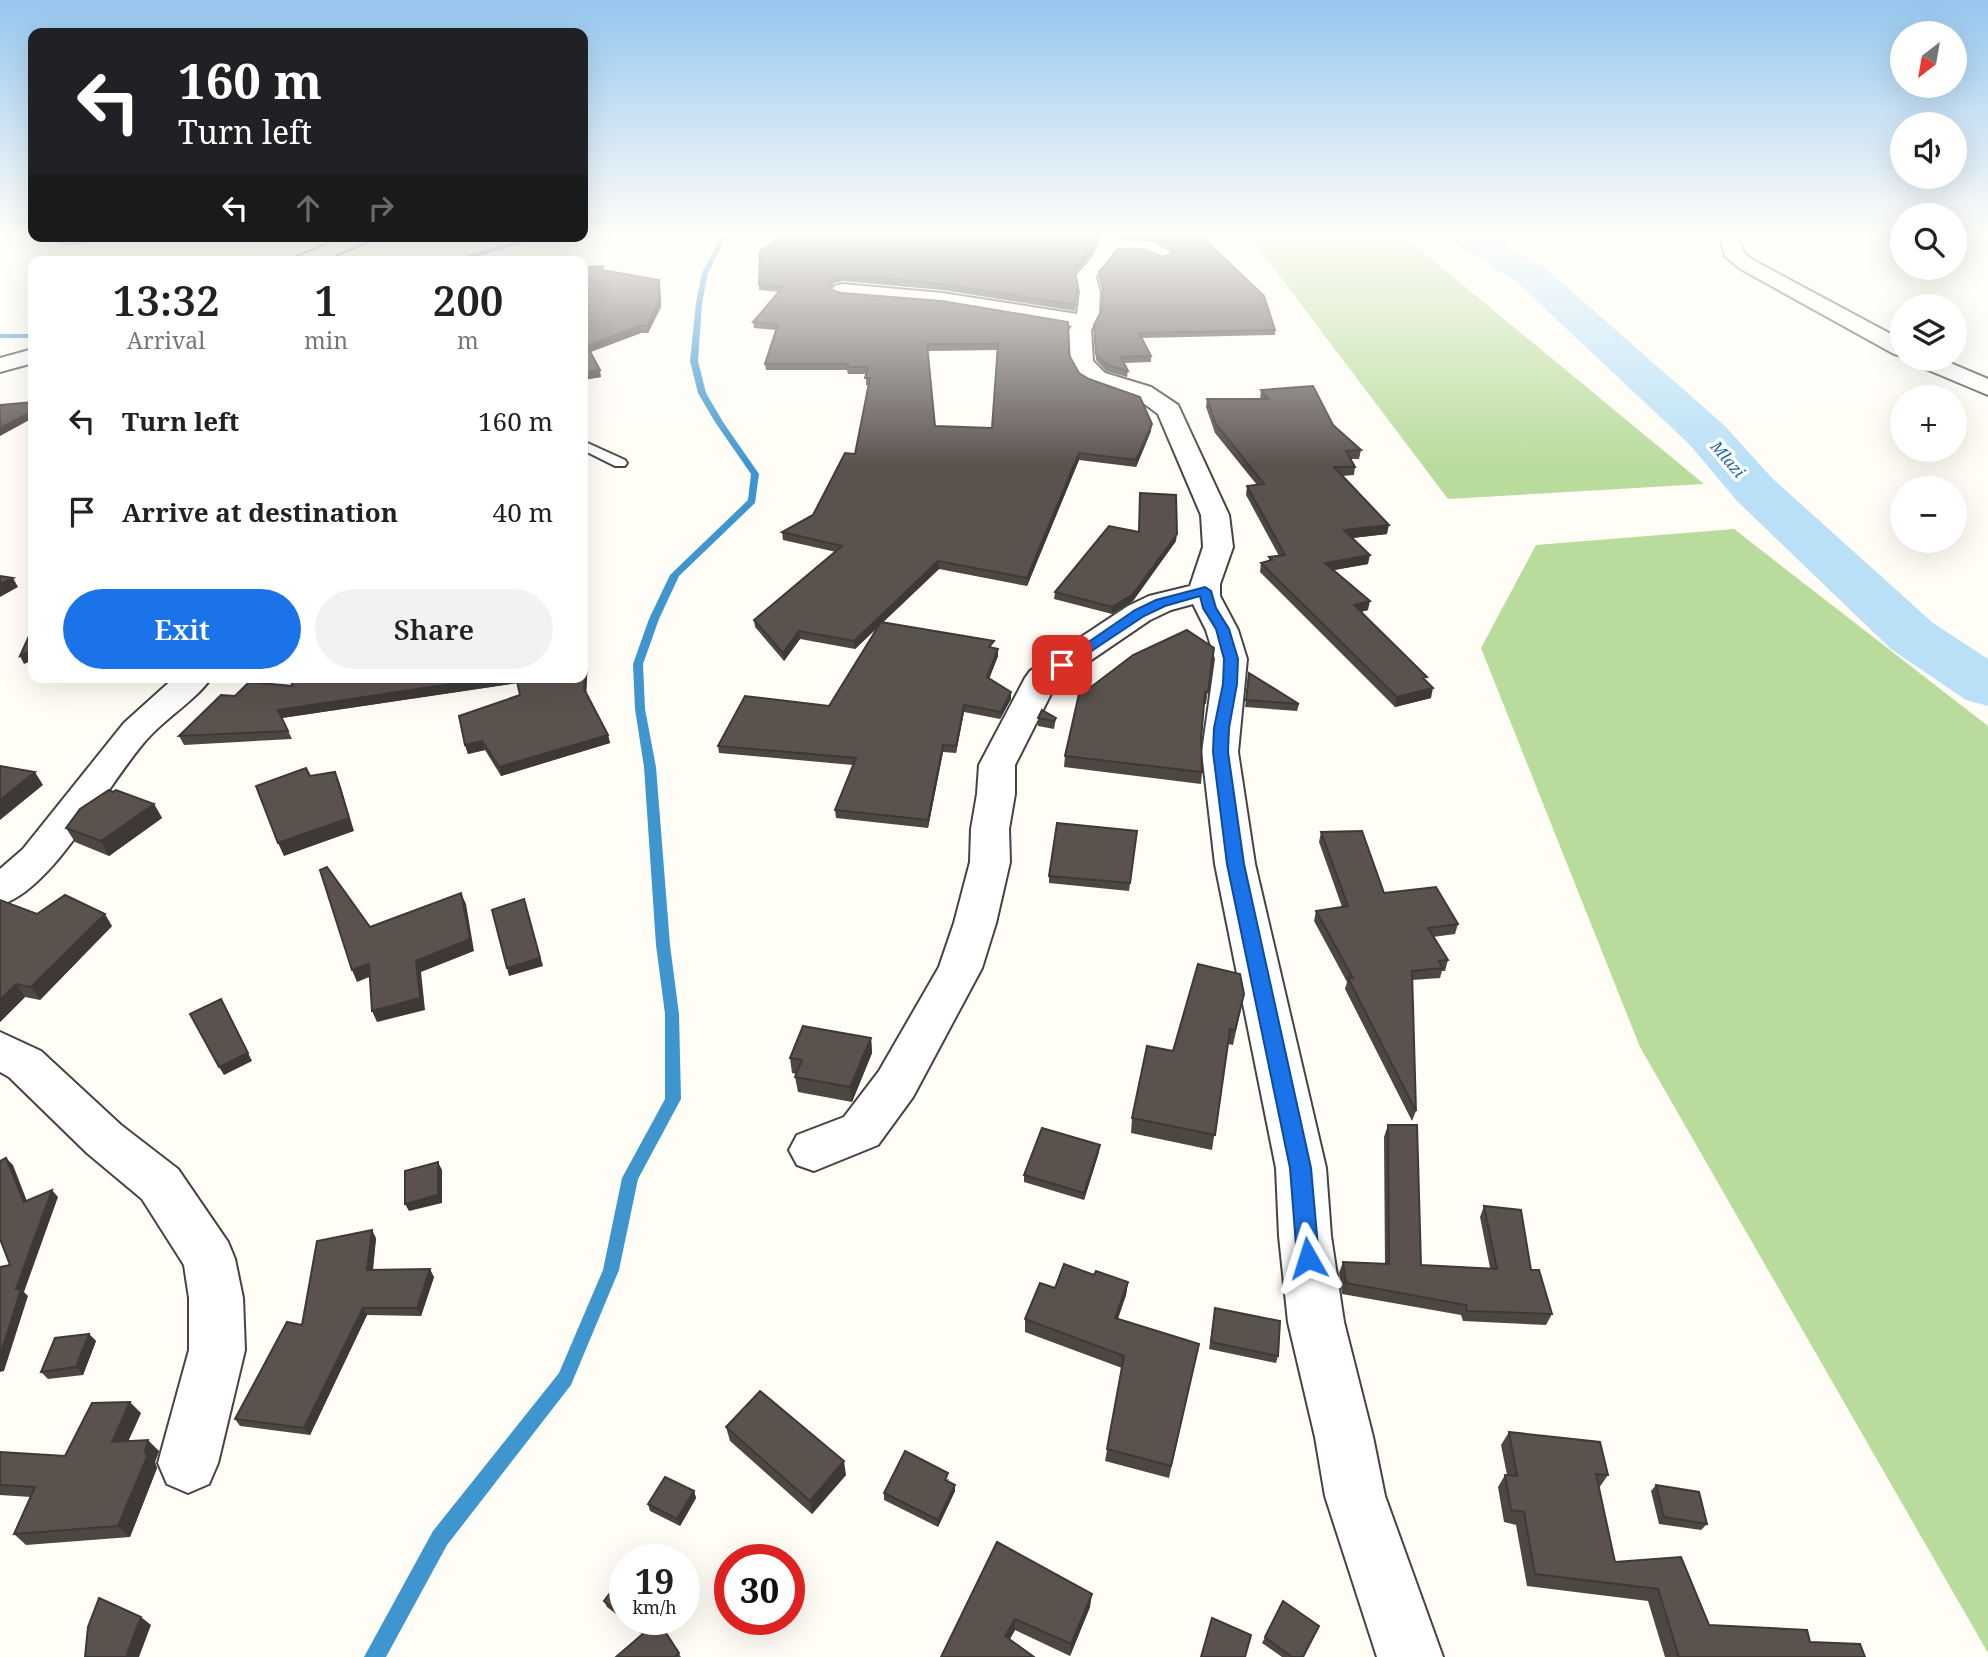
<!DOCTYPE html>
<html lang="en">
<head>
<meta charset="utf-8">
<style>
	body { margin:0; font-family:"Noto Serif",serif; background:#f2f2f2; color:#222; height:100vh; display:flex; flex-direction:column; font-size:26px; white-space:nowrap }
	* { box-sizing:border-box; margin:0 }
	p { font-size:23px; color:#767676 }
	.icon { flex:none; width:38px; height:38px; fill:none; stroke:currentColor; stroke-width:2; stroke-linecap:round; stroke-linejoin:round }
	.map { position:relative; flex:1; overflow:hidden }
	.panel { position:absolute; left:28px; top:256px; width:560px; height:427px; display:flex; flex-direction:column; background:#fff; border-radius:14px; box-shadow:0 7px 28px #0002 }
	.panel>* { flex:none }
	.banner { position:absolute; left:28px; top:28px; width:560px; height:214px; border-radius:14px; box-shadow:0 7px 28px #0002; background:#202124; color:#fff; overflow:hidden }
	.needle { width:46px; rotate:211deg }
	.fabs { position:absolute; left:1890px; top:21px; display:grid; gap:14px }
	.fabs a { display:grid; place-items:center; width:77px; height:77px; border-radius:50%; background:#fff; box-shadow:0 7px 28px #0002; font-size:35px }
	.speed { position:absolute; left:609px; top:1544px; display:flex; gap:14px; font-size:35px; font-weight:700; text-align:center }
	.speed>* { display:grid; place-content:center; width:91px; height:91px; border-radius:50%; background:#fff; box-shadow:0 7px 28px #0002; line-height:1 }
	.speed small { font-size:18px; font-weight:400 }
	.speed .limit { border:10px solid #d22; background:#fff; color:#111 }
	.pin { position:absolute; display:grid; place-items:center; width:60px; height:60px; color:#fff; margin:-30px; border-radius:14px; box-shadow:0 4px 10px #0006 }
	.me { position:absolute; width:77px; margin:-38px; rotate:354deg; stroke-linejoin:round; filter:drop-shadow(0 0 5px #0008) }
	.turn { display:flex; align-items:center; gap:24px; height:147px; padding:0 35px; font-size:32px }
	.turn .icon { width:91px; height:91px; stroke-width:2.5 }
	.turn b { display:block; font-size:49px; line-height:60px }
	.lanes { display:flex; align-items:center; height:66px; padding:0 35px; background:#0003; justify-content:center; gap:35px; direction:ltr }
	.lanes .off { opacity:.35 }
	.eta { display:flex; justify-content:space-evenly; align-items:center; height:119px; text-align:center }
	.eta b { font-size:42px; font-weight:600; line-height:49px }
	.action { display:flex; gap:14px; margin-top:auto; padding:14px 35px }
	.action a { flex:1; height:80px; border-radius:42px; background:#1a73e8; color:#fff; font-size:28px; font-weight:600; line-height:80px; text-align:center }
	.action a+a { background:#f2f2f2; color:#222 }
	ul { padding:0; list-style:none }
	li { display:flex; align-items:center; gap:21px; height:91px; padding:0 35px }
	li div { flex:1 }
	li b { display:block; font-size:26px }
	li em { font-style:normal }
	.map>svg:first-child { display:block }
</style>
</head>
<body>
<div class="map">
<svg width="1988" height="1657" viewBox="0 0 1988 1657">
	<rect width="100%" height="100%" fill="#fffdf5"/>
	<path fill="#b9dc9c" d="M1248 234H1401L1704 484 1448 499Z
		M1734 529 1988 726V1653L1640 1047 1481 648 1536 545Z"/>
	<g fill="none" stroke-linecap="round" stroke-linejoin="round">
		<path fill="#3f96cf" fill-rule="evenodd" d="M583 234H616L613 236 583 237 581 236Z
			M722 234H728L708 273 702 303 698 361 706 393 723 422 759 474 755 503 679 576 659 619 643 664 645 709 656 767 670 945 679 1014 681 1099 638 1179 619 1270 571 1385 447 1545 386 1657H364L433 1531 559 1373 603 1270 622 1178 665 1099V1014L656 945 644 767 635 709 633 664 649 619 670 575 748 500 751 474 715 422 698 393 690 361 696 303 702 273Z
			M535 236H561L539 239 460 261H449Z
			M0 334H33V338H0Z"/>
		<path fill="#b9e0f7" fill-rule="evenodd" d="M1447 234H1488L1544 267 1724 425 1773 479 1933 623 1988 659V706L1966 700 1891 649 1737 501 1690 445 1518 283 1452 241Z"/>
		<g stroke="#444" stroke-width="4">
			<path id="service" d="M583 441 625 460 627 463 625 466H615L583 450Z"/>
		</g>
		<g stroke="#444" stroke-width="4">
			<path id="minor" d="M1102 234H1120V240L1154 242 1174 254 1164 260 1144 252 1116 251 1096 277 1100 292 1099 315 1091 330 1093 361 1105 373 1151 387 1178 405 1229 515 1233 547 1220 584V596L1238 630 1247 659 1238 752 1255 864 1326 1168 1331 1236 1344 1322 1373 1437 1385 1496 1443 1657H1377L1325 1496 1315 1437 1288 1322 1279 1236 1276 1168 1215 864 1202 752 1215 659 1206 630 1193 604 1171 610 1150 620 1056 684 1015 765V794L1009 829 1010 862 996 923 982 968 913 1097 878 1145 814 1171 797 1165 789 1150 797 1135 844 1117 879 1071 939 967 954 923 970 862 971 829 977 794 979 765 1025 678 1030 671 1128 606 1149 596 1190 586 1203 547 1201 515 1158 414 1135 397 1089 383 1080 377 1071 361 1069 330 1072 326 942 305 842 296 835 294 832 290 835 286 842 284 942 293 1077 314 1080 292 1076 276 1093 256Z
				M1719 234H1737L1744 253 1753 260 1902 340V356L1894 354 1739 268 1725 256Z
				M47 236H93C84 245 56 245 47 236Z
				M1911 359H1941L1988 379V395L1914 364Z
				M175 677H212C195 701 168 716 149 737 109 780 55 889 0 905V869L23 849 124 723Z
				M0 1032 41 1051 121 1125 178 1169 228 1242 235 1259 243 1298 245 1350 218 1463 209 1484 188 1493 167 1484 158 1463 189 1350V1298L184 1265 142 1199 87 1153 9 1077 0 1072Z"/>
		</g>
		<g stroke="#444" stroke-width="4">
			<path id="tertiary" d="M347 236H373L371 240 321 261H294L297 257Z
				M33 349V363L0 372V358Z"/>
		</g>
		<use href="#service" fill="#fff" fill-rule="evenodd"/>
		<use href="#minor" fill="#fff" fill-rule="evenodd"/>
		<use href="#tertiary" fill="#fff" fill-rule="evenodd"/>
	</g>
	<path fill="#4d4742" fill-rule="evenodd" d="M1122 234H1199L1275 330V335L1142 338 1151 356V362L1124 363 1128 371 1127 377 1106 371 1096 360 1094 325 1102 310 1103 292 1099 278V272L1163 257 1175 252 1155 240 1123 238Z
		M787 238 1091 255 1075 273 1077 292 1075 311 942 290 842 281 834 283 831 288 832 290 841 293 1069 355 1079 373 1151 431 1136 467 1079 460 1027 586 939 569 883 622 998 649V656L989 679 1011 692V699L1000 719 964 712 956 753 943 752 928 828 836 818 835 810 853 765 719 753 718 746 829 706 876 629 855 649 800 639 784 661 755 627 754 620 836 552 783 540 782 532 813 515 855 454 868 385H866V374H848L847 370H766L765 364 776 330 754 328 753 322 779 292 759 290V284ZM998 350 992 428 935 426 928 351Z
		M603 266 604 271 659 280 661 307 648 333H641L590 352 601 377 583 380Z
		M1261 390 1333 425 1361 450 1359 459H1351L1355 467 1354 475 1342 476 1387 534 1353 538 1368 564 1334 570 1368 610 1361 612 1426 681 1431 698 1395 707 1260 572 1261 563 1269 561V557L1279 556 1246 495 1247 486 1257 485 1215 433 1206 407 1207 399H1260Z
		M1176 541 1133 601 1112 614 1054 599 1055 592Z
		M1214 648 1206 704H1204L1201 740 1202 772 1201 784 1064 767 1065 756 1091 687Z
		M588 660 586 693 608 735 610 743 501 776 485 750 468 754 465 745 520 695 517 683 282 718 292 739 184 745 179 736 235 696 293 686Z
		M1249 673 1299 704 1297 711 1245 707Z
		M44 677H75L45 679Z
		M1038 718H1056L1054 729 1038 726Z
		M113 792 154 804 162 818 109 856 75 842 66 828Z
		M1137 831 1129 891 1049 883V876Z
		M1321 832 1384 893 1458 924 1455 934 1433 937 1448 960 1445 971H1442L1440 978 1412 980 1416 1111 1412 1121 1345 989 1347 982 1314 921 1316 911 1342 907 1319 842Z
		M0 900 37 914 112 926 40 1000 25 997 0 1022Z
		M1241 1009 1233 1045 1228 1044 1212 1150 1131 1133 1132 1118 1173 1051Z
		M871 1038 872 1053 852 1102 798 1092 795 1077 796 1074 792 1073 790 1058Z
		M1388 1125 1421 1265 1490 1268 1480 1217 1484 1206 1531 1270 1552 1314 1546 1325 1463 1321 1461 1315 1342 1294 1339 1273 1343 1262 1385 1264 1384 1137Z
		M1099 1152 1084 1200 1024 1182V1175Z
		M376 1238 373 1270 434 1277 421 1316 367 1315 310 1435 240 1426 235 1419 302 1325Z
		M1094 1275 1128 1282 1126 1295 1118 1319 1199 1344 1169 1478 1105 1461 1122 1368 1025 1332V1319L1055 1288Z
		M1215 1308 1278 1356 1276 1363 1209 1349Z
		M89 1334 96 1341 83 1375 48 1379 41 1372Z
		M141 1413 128 1441 159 1451 155 1462 157 1468 130 1537 26 1545 14 1534 31 1497 0 1495V1452L65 1456Z
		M726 1427 846 1475 812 1514 730 1441Z
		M1509 1432 1608 1475 1599 1488 1615 1562 1681 1557 1709 1625 1810 1642 1865 1657H1665L1648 1601 1527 1586 1516 1525 1504 1522 1498 1487 1505 1475H1507L1501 1445Z
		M949 1479 948 1481 955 1485V1491L938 1527 884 1500V1493Z
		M1656 1485 1707 1524 1701 1530 1659 1524 1651 1491Z
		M694 1491 696 1498 680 1526 650 1511 648 1504Z
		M997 1542 1090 1607 1070 1656 1015 1630 1010 1639 941 1657Z
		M625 1573V1619H657L681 1657H616L642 1634 607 1607 604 1601Z
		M1265 1637 1304 1657H1282L1262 1643Z"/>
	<path fill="#3f3936" d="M1098 234H1100L1091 255 1074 274V268Z
		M842 275V281L834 283 829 290V284L834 278Z
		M659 280 661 307 648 333 647 326Z
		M639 326 641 333 588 353 587 346Z
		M600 370 601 377 583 380V373Z
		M33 411V418L0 436V428Z
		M1152 424 1151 431 1136 467V460Z
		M1079 453V460L1027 586V578Z
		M586 462 588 470 583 471V463Z
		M1389 525 1387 534 1343 539 1344 530Z
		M1177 534 1176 541 1133 601 1112 614V607Z
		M1370 555 1368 564 1323 572 1325 563Z
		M938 561 939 569 855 649 854 641Z
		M13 578 18 587 0 597V584Z
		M1370 601 1368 610 1352 614 1354 605Z
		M799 631 800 639 784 661 783 653Z
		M998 649V656L987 684V677Z
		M33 650V660L24 664 20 656Z
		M586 652 588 660 586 697 584 689Z
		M497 677H516L518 683 282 718 278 710Z
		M1433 688 1431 698 1395 707 1397 697Z
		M1011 692V699L1000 719 1001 712Z
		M964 705V712L956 753V746Z
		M608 735 610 743 501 776 499 767Z
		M482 741 485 750 468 754 465 745Z
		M943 745V752L928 828V820Z
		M35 772 43 785 0 820V800Z
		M335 772 340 784 354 831 284 856 278 843Z
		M154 804 162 818 109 856 101 841Z
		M461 893 466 904 474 951 421 972 425 1010 377 1022 372 1011 416 961Z
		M524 899 543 966 509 976 507 968Z
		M105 914 112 926 40 1000 31 987Z
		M369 964 374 975 357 982 352 970Z
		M16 984 25 997 0 1022V1000Z
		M221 999 252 1061 224 1075 219 1067Z
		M871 1038 872 1053 852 1102 850 1087Z
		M1100 1145 1099 1152 1084 1200V1193Z
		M6 1158 13 1165 30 1209 24 1202Z
		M438 1162 442 1170V1203L409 1211 405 1204Z
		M52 1190 58 1197 24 1292 28 1296 4 1371 0 1372V1356L16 1289Z
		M372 1230 376 1238 372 1277 367 1270Z
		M430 1269 434 1277 421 1316 417 1308Z
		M1128 1282 1126 1295 1113 1331 1115 1318Z
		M363 1308 367 1315 310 1435 304 1428Z
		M89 1334 96 1341 83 1375 76 1367Z
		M130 1402 141 1413 123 1453 112 1442Z
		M148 1440 159 1451 155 1462 157 1468 130 1537 118 1526Z
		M844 1461 846 1475 812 1514 810 1501Z
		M955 1485V1491L938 1527V1520Z
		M694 1491 696 1498 680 1526 677 1519Z
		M1092 1594 1090 1607 1070 1656 1071 1644Z
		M141 1617 151 1625 139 1657H127L128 1651Z
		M1015 1619V1630L1005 1647V1636Z"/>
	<path fill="#5a524d" stroke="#3f3936" stroke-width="2" fill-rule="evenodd" d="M799 234H1098L1091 249 1074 268 1078 286 1075 305 942 284 842 275 834 278 829 284 832 290 841 293 942 301 1068 322 1069 355 1079 373 1089 379 1140 397 1152 424 1136 460 1079 453 1027 578 938 561 854 641 799 631 783 653 754 620 842 546 782 532 813 515 845 453 855 454 870 378H865L868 367H847L848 364H765L778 324 753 322 783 287 759 284 760 251 781 237 787 238ZM927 344H998L992 428 935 426Z
		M1139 234H1199L1264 296 1275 330 1139 333 1151 356 1121 357 1128 371 1107 365 1096 354 1094 325 1102 310 1103 287 1099 272 1118 249H1144L1163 257 1176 251V247L1156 235Z
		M550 257 556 261H529Z
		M603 266 602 270 659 280 660 300 647 326H639L587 346 600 370 583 373V267Z
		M1313 386 1333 425 1361 450 1346 451 1355 467H1334L1389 525 1344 530 1370 555 1325 563 1370 601 1354 605 1427 677 1423 678 1433 688 1397 697 1261 563 1272 560 1269 557 1285 555 1247 486 1264 484 1216 424 1207 399H1268L1261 390Z
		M33 402V411L0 428V405Z
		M583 452 586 462 583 463Z
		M1140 493 1176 495 1177 534 1133 594 1112 607 1055 592 1109 526 1139 532Z
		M0 576 13 578 0 584Z
		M881 622 994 641 989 647 998 649 987 677 1011 692 1001 712 964 705 956 746 943 745 928 820 835 810 856 758 718 746 745 696 829 706Z
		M33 627V650L20 656Z
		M1187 630 1214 648 1208 692H1205L1201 740 1202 772 1065 756 1081 685 1091 687 1133 655Z
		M583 652H586L584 689 608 735 499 767 482 741 465 745 459 716 520 695 516 677H583Z
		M1249 673 1299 704 1246 700Z
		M289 677H497L278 710 288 731 179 736 221 695 235 696 249 682 293 686Z
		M1042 710 1056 718 1054 721 1038 718Z
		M0 766 35 772 0 800Z
		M306 768 310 776 335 772 349 818 278 843 256 786Z
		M109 790 113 792 116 790 154 804 101 841 66 828 80 809Z
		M1057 823 1137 831 1130 883 1049 876Z
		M1362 831 1384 893 1436 887 1458 924 1428 928 1448 960 1439 961 1443 968 1412 971 1416 1111 1348 978H1353L1316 911 1348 906 1321 832Z
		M327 867 370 927 461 893 470 939 416 961 420 998 372 1011 369 964 352 970 320 870Z
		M65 895 105 914 31 987 16 984 0 1000V900L37 914Z
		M524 899 540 958 507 968 492 910Z
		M1198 964 1240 974 1244 994 1235 1030 1230 1029 1215 1135 1132 1118 1147 1046 1173 1051Z
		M221 999 248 1053 219 1067 190 1014Z
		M803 1026 871 1038 850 1087 795 1077 802 1060 790 1058Z
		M1388 1125H1417L1421 1265 1497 1269 1484 1206 1521 1210 1531 1270H1539L1552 1314 1467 1311 1466 1305 1346 1283 1343 1262 1389 1264Z
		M1042 1128 1100 1145 1084 1193 1024 1175Z
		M6 1158 24 1202 52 1190 16 1289H21L0 1356V1267L10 1265 0 1239V1161Z
		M438 1162V1195L405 1204V1171Z
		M372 1230 367 1270 430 1269 417 1308H363L304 1428 235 1419 287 1322 302 1325 317 1241Z
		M1064 1264 1094 1275 1096 1271 1128 1282 1115 1318 1199 1344 1171 1466 1107 1449 1124 1356 1025 1319 1040 1283 1055 1288Z
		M1215 1308 1280 1321 1278 1356 1211 1342Z
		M89 1334 76 1367 41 1372 55 1338Z
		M760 1391 844 1461 810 1501 726 1427Z
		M130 1402 112 1442 148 1440 145 1451 147 1457 118 1526 14 1534 35 1487 0 1485V1452L65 1456 92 1403Z
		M1509 1432 1600 1442 1608 1475 1596 1474 1615 1562 1681 1557 1709 1625 1807 1630 1810 1642 1860 1644 1865 1657H1679L1658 1589 1535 1574 1524 1512 1511 1510 1505 1475 1517 1476Z
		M905 1451 948 1473 945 1480 955 1485 938 1520 884 1493Z
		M665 1477 694 1491 677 1519 648 1504Z
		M1656 1485 1699 1492 1707 1524 1664 1517Z
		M997 1542 1092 1594 1071 1644 1015 1619 1005 1636 1034 1657H941Z
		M625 1573V1617L604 1601Z
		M99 1598 141 1617 128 1651 127 1657H85L88 1627Z
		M1283 1601 1319 1626 1303 1657H1292L1265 1637Z
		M1212 1618 1251 1635 1245 1657H1201Z
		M627 1619H657L679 1653 675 1657H616L645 1632Z"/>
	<linearGradient id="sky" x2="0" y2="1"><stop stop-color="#95c6ee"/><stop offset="0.5" stop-color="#fffefa"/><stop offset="1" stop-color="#fffefa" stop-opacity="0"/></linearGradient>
	<rect width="1988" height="466" fill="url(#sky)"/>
	<path fill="#1a73e8" stroke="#114b97" stroke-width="2" d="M1205 587 1211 591 1216 608 1229 629 1238 659 1237 684 1229 728 1228 752 1244 864 1311 1168 1319 1258 1316 1265 1308 1267 1300 1265 1297 1258 1290 1168 1227 864 1213 752 1214 728 1223 684 1224 659 1216 629 1203 608 1200 596 1165 606 1144 616 1066 668H1057L1055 665 1135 610 1156 600Z"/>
	<g text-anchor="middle" stroke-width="7" stroke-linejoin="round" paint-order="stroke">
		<g font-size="16" font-style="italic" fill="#1768a6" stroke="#fff">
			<text transform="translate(1728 459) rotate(49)" y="6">Mlazi</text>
		</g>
	</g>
</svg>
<div class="fabs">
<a><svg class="needle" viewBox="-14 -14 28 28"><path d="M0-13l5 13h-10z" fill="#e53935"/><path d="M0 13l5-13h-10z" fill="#767676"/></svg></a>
<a><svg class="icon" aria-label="sound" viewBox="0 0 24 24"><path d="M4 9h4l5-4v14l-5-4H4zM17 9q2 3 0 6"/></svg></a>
<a><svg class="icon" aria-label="search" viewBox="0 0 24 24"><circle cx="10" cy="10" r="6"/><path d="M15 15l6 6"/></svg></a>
<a><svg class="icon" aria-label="layers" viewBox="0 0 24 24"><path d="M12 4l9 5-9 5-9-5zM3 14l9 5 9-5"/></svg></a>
<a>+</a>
<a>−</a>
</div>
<div class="speed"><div>19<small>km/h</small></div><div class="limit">30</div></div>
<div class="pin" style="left:1062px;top:665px;background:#d93025"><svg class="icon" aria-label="arrive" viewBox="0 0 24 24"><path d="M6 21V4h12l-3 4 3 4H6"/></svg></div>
<svg class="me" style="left:1308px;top:1258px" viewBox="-20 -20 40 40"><path d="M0-17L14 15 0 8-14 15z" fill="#1a73e8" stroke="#fff" stroke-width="4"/></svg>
<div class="banner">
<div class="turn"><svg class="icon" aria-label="left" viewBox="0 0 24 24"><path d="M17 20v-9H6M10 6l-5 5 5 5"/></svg><div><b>160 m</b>Turn left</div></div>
<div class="lanes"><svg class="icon" aria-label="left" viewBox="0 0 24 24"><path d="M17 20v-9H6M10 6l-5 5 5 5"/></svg><svg class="icon off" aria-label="ahead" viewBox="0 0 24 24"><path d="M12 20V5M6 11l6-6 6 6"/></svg><svg class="icon off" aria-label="right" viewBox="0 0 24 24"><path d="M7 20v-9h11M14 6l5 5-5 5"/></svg></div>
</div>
<section class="panel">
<div class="eta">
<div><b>13:32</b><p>Arrival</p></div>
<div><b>1</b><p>min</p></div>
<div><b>200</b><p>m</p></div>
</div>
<ul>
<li><svg class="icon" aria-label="left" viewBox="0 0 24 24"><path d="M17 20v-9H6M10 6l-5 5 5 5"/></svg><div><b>Turn left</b></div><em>160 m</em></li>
<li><svg class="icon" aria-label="arrive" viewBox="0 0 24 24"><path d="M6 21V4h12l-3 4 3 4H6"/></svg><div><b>Arrive at destination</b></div><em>40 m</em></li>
</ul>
<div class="action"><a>Exit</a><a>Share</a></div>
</section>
</div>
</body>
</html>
